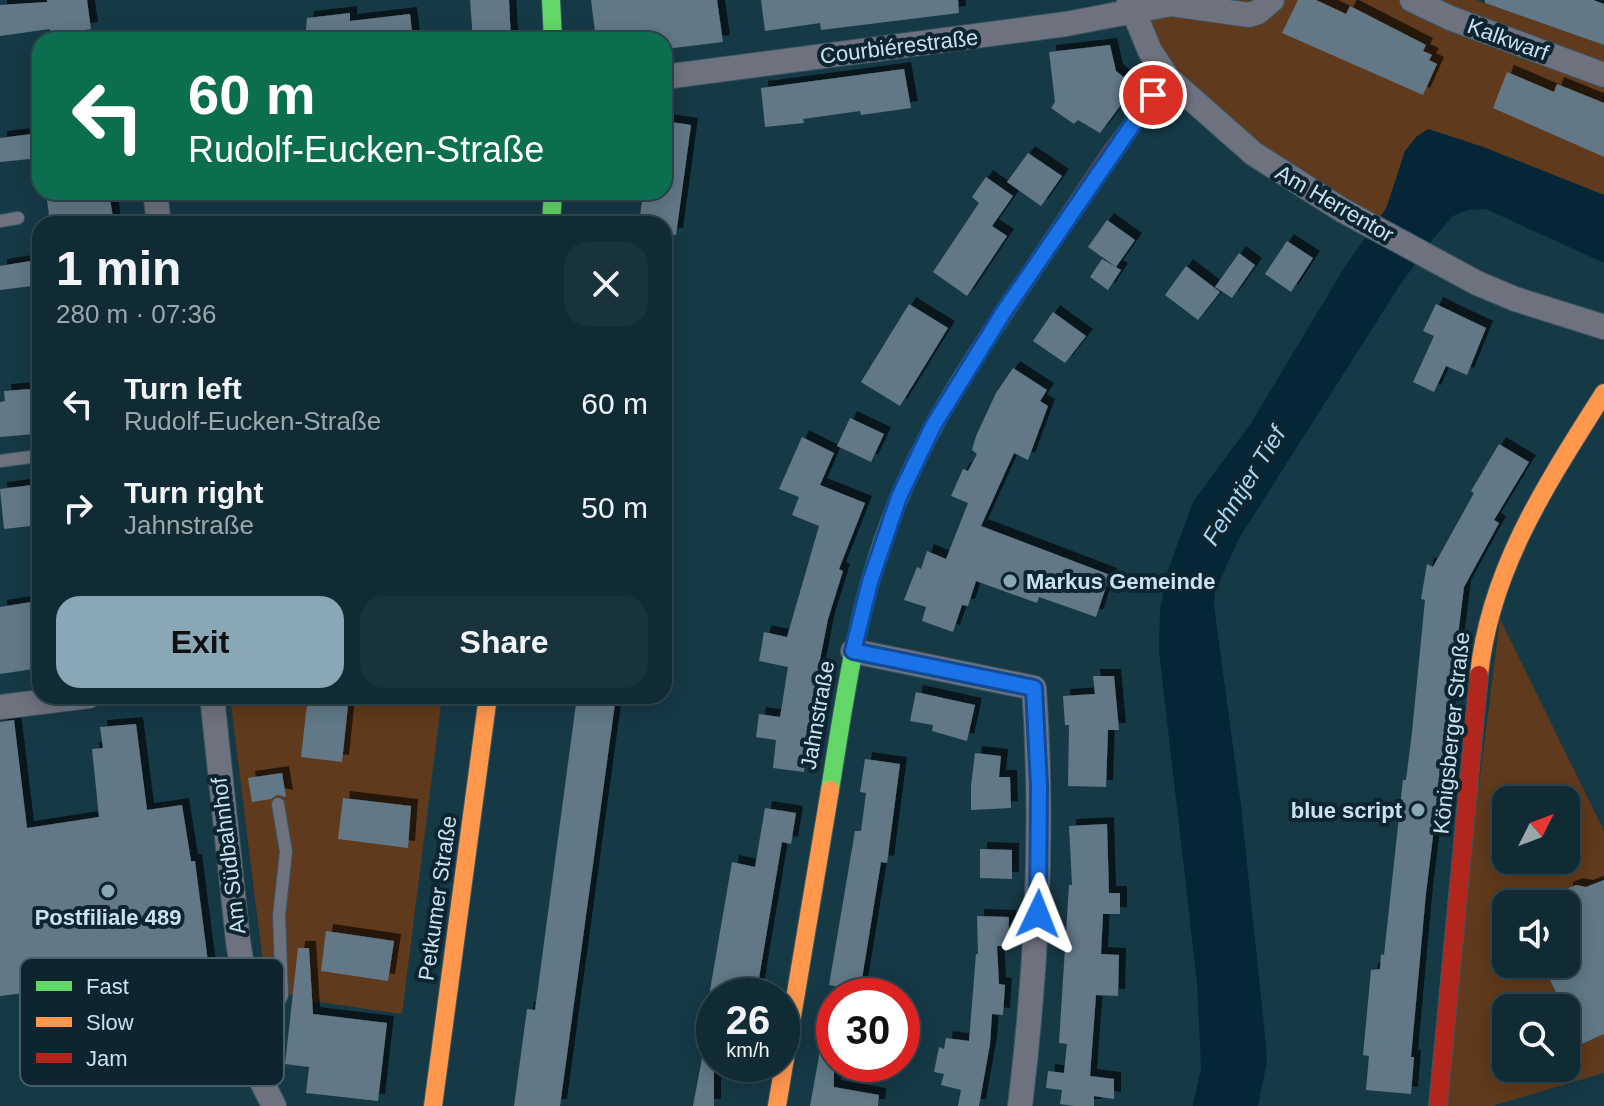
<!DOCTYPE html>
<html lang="en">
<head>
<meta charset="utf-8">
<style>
	body { margin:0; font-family:Helvetica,sans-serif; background:#19333c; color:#f1f3f6; height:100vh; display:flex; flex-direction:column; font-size:30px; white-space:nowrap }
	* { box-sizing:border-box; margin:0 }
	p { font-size:26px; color:#9ca7ac }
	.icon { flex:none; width:44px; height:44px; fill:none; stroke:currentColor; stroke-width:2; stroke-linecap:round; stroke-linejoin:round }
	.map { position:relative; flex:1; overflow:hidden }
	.side { position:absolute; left:32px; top:216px; width:640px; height:488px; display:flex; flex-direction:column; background:#102b34; border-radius:24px; box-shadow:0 4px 20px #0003,0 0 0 2px #30474f }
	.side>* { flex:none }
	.hud { position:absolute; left:32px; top:32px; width:640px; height:168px; border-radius:24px; box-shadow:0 4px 20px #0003,0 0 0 2px #30474f; background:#0b6e4f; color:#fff; overflow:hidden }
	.needle { width:52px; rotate:48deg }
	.controls { position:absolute; left:1492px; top:786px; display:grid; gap:16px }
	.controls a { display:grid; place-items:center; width:88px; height:88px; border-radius:16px; background:#102b34; box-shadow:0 4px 20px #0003,0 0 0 2px #30474f; font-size:40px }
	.speed { position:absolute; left:696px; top:978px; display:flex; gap:16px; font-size:40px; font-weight:700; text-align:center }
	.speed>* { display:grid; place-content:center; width:104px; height:104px; border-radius:50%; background:#102b34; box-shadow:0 4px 20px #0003,0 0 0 2px #30474f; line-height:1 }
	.speed small { font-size:20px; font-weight:400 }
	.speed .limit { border:12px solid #d22; background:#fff; color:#111 }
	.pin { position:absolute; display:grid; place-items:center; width:68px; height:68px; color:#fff; margin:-34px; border:4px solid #fff; border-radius:50%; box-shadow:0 2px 8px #0007 }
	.me { position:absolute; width:88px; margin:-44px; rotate:2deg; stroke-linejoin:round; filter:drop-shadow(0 0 6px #0008) }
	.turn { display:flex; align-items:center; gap:28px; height:168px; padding:0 24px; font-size:36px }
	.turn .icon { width:104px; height:104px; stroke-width:2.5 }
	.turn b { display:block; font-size:56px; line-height:68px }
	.round { display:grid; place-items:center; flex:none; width:84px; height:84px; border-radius:24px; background:#19333c }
	.headline { display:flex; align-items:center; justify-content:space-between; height:136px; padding:0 24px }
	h1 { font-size:48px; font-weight:700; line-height:60px }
	.cta { display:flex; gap:16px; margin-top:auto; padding:16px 24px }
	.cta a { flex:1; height:92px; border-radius:24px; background:#89a7b5; color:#111; font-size:32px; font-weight:700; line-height:92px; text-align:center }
	.cta a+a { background:#19333c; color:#f1f3f6 }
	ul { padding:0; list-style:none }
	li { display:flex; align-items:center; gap:24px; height:104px; padding:0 24px }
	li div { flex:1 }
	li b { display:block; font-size:30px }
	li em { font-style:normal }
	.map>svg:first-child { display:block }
</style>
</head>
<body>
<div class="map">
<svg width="1604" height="1106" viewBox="0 0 1604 1106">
	<defs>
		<filter id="shadow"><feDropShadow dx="7" dy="-7" stdDeviation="0" flood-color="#0009"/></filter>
	</defs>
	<rect width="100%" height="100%" fill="#163946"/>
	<path fill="#603a1c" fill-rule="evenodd" d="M1171 0H1476L1604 45V195L1483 147 1428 129 1405 151 1389 203 1374 227 1316 195 1150 51V8Z
		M1500 619 1604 831V881L1586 887 1576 885 1564 890 1572 906 1506 904V964L1593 962 1550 980 1559 1002 1557 1008H1506V1068H1566V1051L1604 1034V1073L1492 1106H1438ZM1506 800H1566V860H1506Z
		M230 696H442L402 1014 312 1001 266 987Z"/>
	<path fill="#042636" d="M1428 129 1483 147 1604 195V263L1486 209 1467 210 1453 216 1436 235 1398 288 1238 540 1215 592 1214 606 1241 806 1266 1045 1267 1061 1258 1106H1193L1201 1068 1197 982 1159 651 1160 610 1167 573 1193 502 1251 423 1346 265 1386 209 1405 151 1416 137Z"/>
	<path fill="#627886" filter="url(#shadow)" d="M47 0H87L91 29 51 35 50 29 0 36V5L47 2Z
		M470 0H509L511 40H473Z
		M591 0H717L723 42 665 49 664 40H596Z
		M761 0H958L959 13 821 30 820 23 765 31Z
		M1298 0H1316L1346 14 1350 6 1426 45 1423 51 1432 55 1429 60 1437 64 1423 95 1282 33Z
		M1485 0H1593L1604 4V45L1485 3Z
		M350 13V21L410 14 413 40H305L307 18Z
		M1110 45 1116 71 1135 86 1100 133 1078 120 1074 124 1051 108 1055 102 1049 52Z
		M904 69 911 108 861 115 860 111 803 119 804 123 765 127 761 88Z
		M1507 72 1554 92 1557 84 1604 103V157L1493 108Z
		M664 121 691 125 676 235 664 234V224H639L643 192H664Z
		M40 133V158L0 162V138Z
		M1028 153 1062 176 1041 206 1007 182Z
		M986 177 1013 196 992 226 1007 236 967 296 933 272 979 203 972 197Z
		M109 192 114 224H50L47 200Z
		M1107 220 1135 240 1116 267 1088 247Z
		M1287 241 1313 258 1291 292 1265 274Z
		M1239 253 1255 265 1232 298 1215 287Z
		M1102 259 1121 270 1108 290 1090 277Z
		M37 260 40 285 0 290V266Z
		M1186 266 1220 292 1198 320 1165 295Z
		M909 304 948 328 900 406 861 382Z
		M1436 304 1486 328 1467 375 1446 366 1434 392 1413 382 1434 336 1423 331Z
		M1053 312 1086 336 1065 363 1033 341Z
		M1013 368 1047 390 1040 401 1048 406 1028 460 1014 453 981 526 1110 575 1096 617 1039 597 1037 603 976 581 968 606 962 605 953 632 922 621 926 607 904 600 917 567 921 569 927 551 946 559 968 503 951 496 963 469 968 471 977 454 972 450 976 436 996 393Z
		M31 389 35 434 0 437V402L5 401 4 391Z
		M850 418 884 434 871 462 837 446Z
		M802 437 834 453 820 485 865 503 839 569 843 571 828 619 815 685H817L813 716H810L804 772 773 768 776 740 756 737 759 714 780 717 788 667 759 661 764 632 787 637 819 526 792 515 799 497 779 489Z
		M1499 444 1529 462 1494 520 1499 523 1464 587 1426 893 1411 1057H1414L1411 1094 1366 1090 1369 1056 1363 1055 1371 970 1380 969 1381 954 1384 955 1403 780H1406L1412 732 1425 600 1421 599 1427 564 1433 567 1474 493 1471 491Z
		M40 484V525L4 529 0 489Z
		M31 602 40 668 0 674V607Z
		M1093 676H1114L1119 730H1108L1106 787 1068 786 1069 725H1065L1063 696 1095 694Z
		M916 692 975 705 967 741 932 731 933 725 910 721Z
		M308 696H349L342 762 301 757Z
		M577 696H616L560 1106H514L527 1009 535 1010Z
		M14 720 27 828 99 817 92 749 103 748 100 727 136 724 147 810 182 805 191 861H195L209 970 0 996V722Z
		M975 753 1001 756 999 777H1010L1011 808 971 810V786Z
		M865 759 900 764 887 863 881 862 860 991 829 985 855 831H861L866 793 860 792Z
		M282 773 286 797 277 795 271 799 252 802 248 778Z
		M343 798 411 806 408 848 338 839Z
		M765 808 796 813 791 844 782 842 756 996H709L732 862 755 867Z
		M1107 824 1109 893H1120V914H1103L1101 954 1119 955 1118 996 1096 995 1090 1076 1114 1079V1099L1094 1096V1106H1073L1060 1104 1062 1090 1046 1088 1048 1071 1064 1073 1067 1044 1059 1043 1069 885H1072L1069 826Z
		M980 849 1012 850V879L980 878Z
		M1604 880V1034L1566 1051V1008H1563L1550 980 1566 973V889L1576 885 1586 887Z
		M977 916 1009 917 1008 946H997L999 984 1005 985 1003 1015 992 1014 990 1044 979 1106H958L961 1090 941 1085 944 1074 934 1072 939 1047 944 1049 946 1038 969 1041 976 954H978Z
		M326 931 394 941 388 981 321 971Z
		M298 948H309L313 1014 387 1023 378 1101 306 1093 309 1067 285 1064Z
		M823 1034H834V1087L879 1095 878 1106H810Z
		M704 1048 714 1049V1106H693Z"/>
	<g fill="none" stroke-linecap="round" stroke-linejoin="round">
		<g stroke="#3a5661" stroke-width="14">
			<path id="lane" d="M0 221 18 218
				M0 461 30 457
				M248 1007 279 1001 282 995 279 916 286 852 278 804"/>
		</g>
		<g stroke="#3a5661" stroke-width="26">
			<path id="street" d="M1129 0 1150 51 1168 78 1254 154 1342 210 1477 283 1515 299 1604 327
				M1412 0 1450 18 1604 75
				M664 77 1066 24 1171 4 1249 15 1258 12 1272 0
				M155 192 159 224
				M853 651 1034 688C1044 828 1037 967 1020 1106
				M212 696 238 941 260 1078 274 1106
				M0 707 89 696"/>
		</g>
		<g stroke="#3a5661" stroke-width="20">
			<path id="fast" d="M551 0 553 40
				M551 224 553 192
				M830 790C845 696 858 600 894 511 920 443 959 380 1000 319"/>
		</g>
		<g stroke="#3a5661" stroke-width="20">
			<path id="slow" d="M1479 675C1490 568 1548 482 1604 393
				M433 1106 488 696
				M777 1106 830 790"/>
		</g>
		<g stroke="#3a5661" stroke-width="20">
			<path id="jam" d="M1000 319 1111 153 1168 78
				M1438 1106 1479 675"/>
		</g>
		<use href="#lane" stroke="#6e727f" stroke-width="12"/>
		<use href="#street" stroke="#6e727f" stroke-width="24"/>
		<use href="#fast" stroke="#63d668" stroke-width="18"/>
		<use href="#slow" stroke="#ff974d" stroke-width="18"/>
		<use href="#jam" stroke="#b3261e" stroke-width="18"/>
	</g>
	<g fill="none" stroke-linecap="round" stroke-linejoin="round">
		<g stroke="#114b97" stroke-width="20">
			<path id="route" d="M1038 914 1039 786 1034 688 853 651 870 582 899 497 933 426 1003 313 1153 95"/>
		</g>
		<use href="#route" stroke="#1a73e8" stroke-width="14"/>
	</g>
	<g fill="#89a7b5" stroke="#0e2530" stroke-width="3">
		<circle cx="1010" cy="581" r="8"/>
		<circle cx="1418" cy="810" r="8"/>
		<circle cx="108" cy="891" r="8"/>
	</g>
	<g text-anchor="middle" stroke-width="8" stroke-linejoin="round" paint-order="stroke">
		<g font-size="22" fill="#c7e2f1" stroke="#0e2530">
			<text transform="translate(1508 39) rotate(20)" y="8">Kalkwarf</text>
			<text transform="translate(899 46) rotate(-7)" y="8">Courbiérestraße</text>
			<text transform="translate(1335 203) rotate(30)" y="8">Am Herrentor</text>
			<text transform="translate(817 715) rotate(-80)" y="8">Jahnstraße</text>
			<text transform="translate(1451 733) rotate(-84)" y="8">Königsberger Straße</text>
			<text transform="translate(228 856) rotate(-97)" y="8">Am Südbahnhof</text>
			<text transform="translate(437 898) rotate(-82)" y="8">Petkumer Straße</text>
		</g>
		<g font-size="22" font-weight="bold" fill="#c7e2f1" stroke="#0e2530" text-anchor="start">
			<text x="1026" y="589">Markus Gemeinde</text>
			<text x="1402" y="818" text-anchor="end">blue script</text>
			<text x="108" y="925" text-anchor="middle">Postfiliale 489</text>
		</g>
		<g font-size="24" font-style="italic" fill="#a8d7f1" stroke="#0e2530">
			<text transform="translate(1244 486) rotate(-58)" y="8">Fehntjer Tief</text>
		</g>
	</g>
	<rect x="20" y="958" width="264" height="128" rx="12" fill="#0e2530" stroke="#465e6a" stroke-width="2"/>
	<rect x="36" y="981" width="36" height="10" fill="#63d668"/>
	<rect x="36" y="1017" width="36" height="10" fill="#ff974d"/>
	<rect x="36" y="1053" width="36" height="10" fill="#b3261e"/>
	<g font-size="22" fill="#c7e2f1">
		<text x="86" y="994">Fast</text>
		<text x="86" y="1030">Slow</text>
		<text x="86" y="1066">Jam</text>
	</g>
</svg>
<div class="controls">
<a><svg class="needle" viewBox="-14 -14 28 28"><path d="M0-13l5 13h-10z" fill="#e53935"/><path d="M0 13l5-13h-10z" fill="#9ca7ac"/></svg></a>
<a><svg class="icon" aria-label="sound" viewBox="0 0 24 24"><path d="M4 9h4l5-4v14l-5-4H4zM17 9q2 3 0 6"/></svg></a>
<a><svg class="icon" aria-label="search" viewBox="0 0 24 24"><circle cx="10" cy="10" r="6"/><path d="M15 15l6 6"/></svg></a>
</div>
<div class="speed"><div>26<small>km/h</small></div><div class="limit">30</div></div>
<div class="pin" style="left:1153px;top:95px;background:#d93025"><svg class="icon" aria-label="arrive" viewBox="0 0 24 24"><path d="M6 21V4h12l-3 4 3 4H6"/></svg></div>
<svg class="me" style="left:1038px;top:914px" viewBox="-20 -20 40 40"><path d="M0-17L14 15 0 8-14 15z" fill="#1a73e8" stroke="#fff" stroke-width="4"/></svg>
<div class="hud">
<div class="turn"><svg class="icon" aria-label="left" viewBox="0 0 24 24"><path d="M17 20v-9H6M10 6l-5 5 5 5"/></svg><div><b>60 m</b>Rudolf-Eucken-Straße</div></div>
</div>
<section class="side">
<div class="headline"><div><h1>1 min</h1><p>280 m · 07:36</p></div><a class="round"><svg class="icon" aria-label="close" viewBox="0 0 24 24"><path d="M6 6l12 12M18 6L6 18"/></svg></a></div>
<ul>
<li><svg class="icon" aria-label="left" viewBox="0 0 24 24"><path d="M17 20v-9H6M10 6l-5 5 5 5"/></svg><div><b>Turn left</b><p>Rudolf-Eucken-Straße</p></div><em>60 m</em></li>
<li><svg class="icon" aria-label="right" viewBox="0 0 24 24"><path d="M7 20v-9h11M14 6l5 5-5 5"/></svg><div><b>Turn right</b><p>Jahnstraße</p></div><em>50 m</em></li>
</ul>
<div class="cta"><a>Exit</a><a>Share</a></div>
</section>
</div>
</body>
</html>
